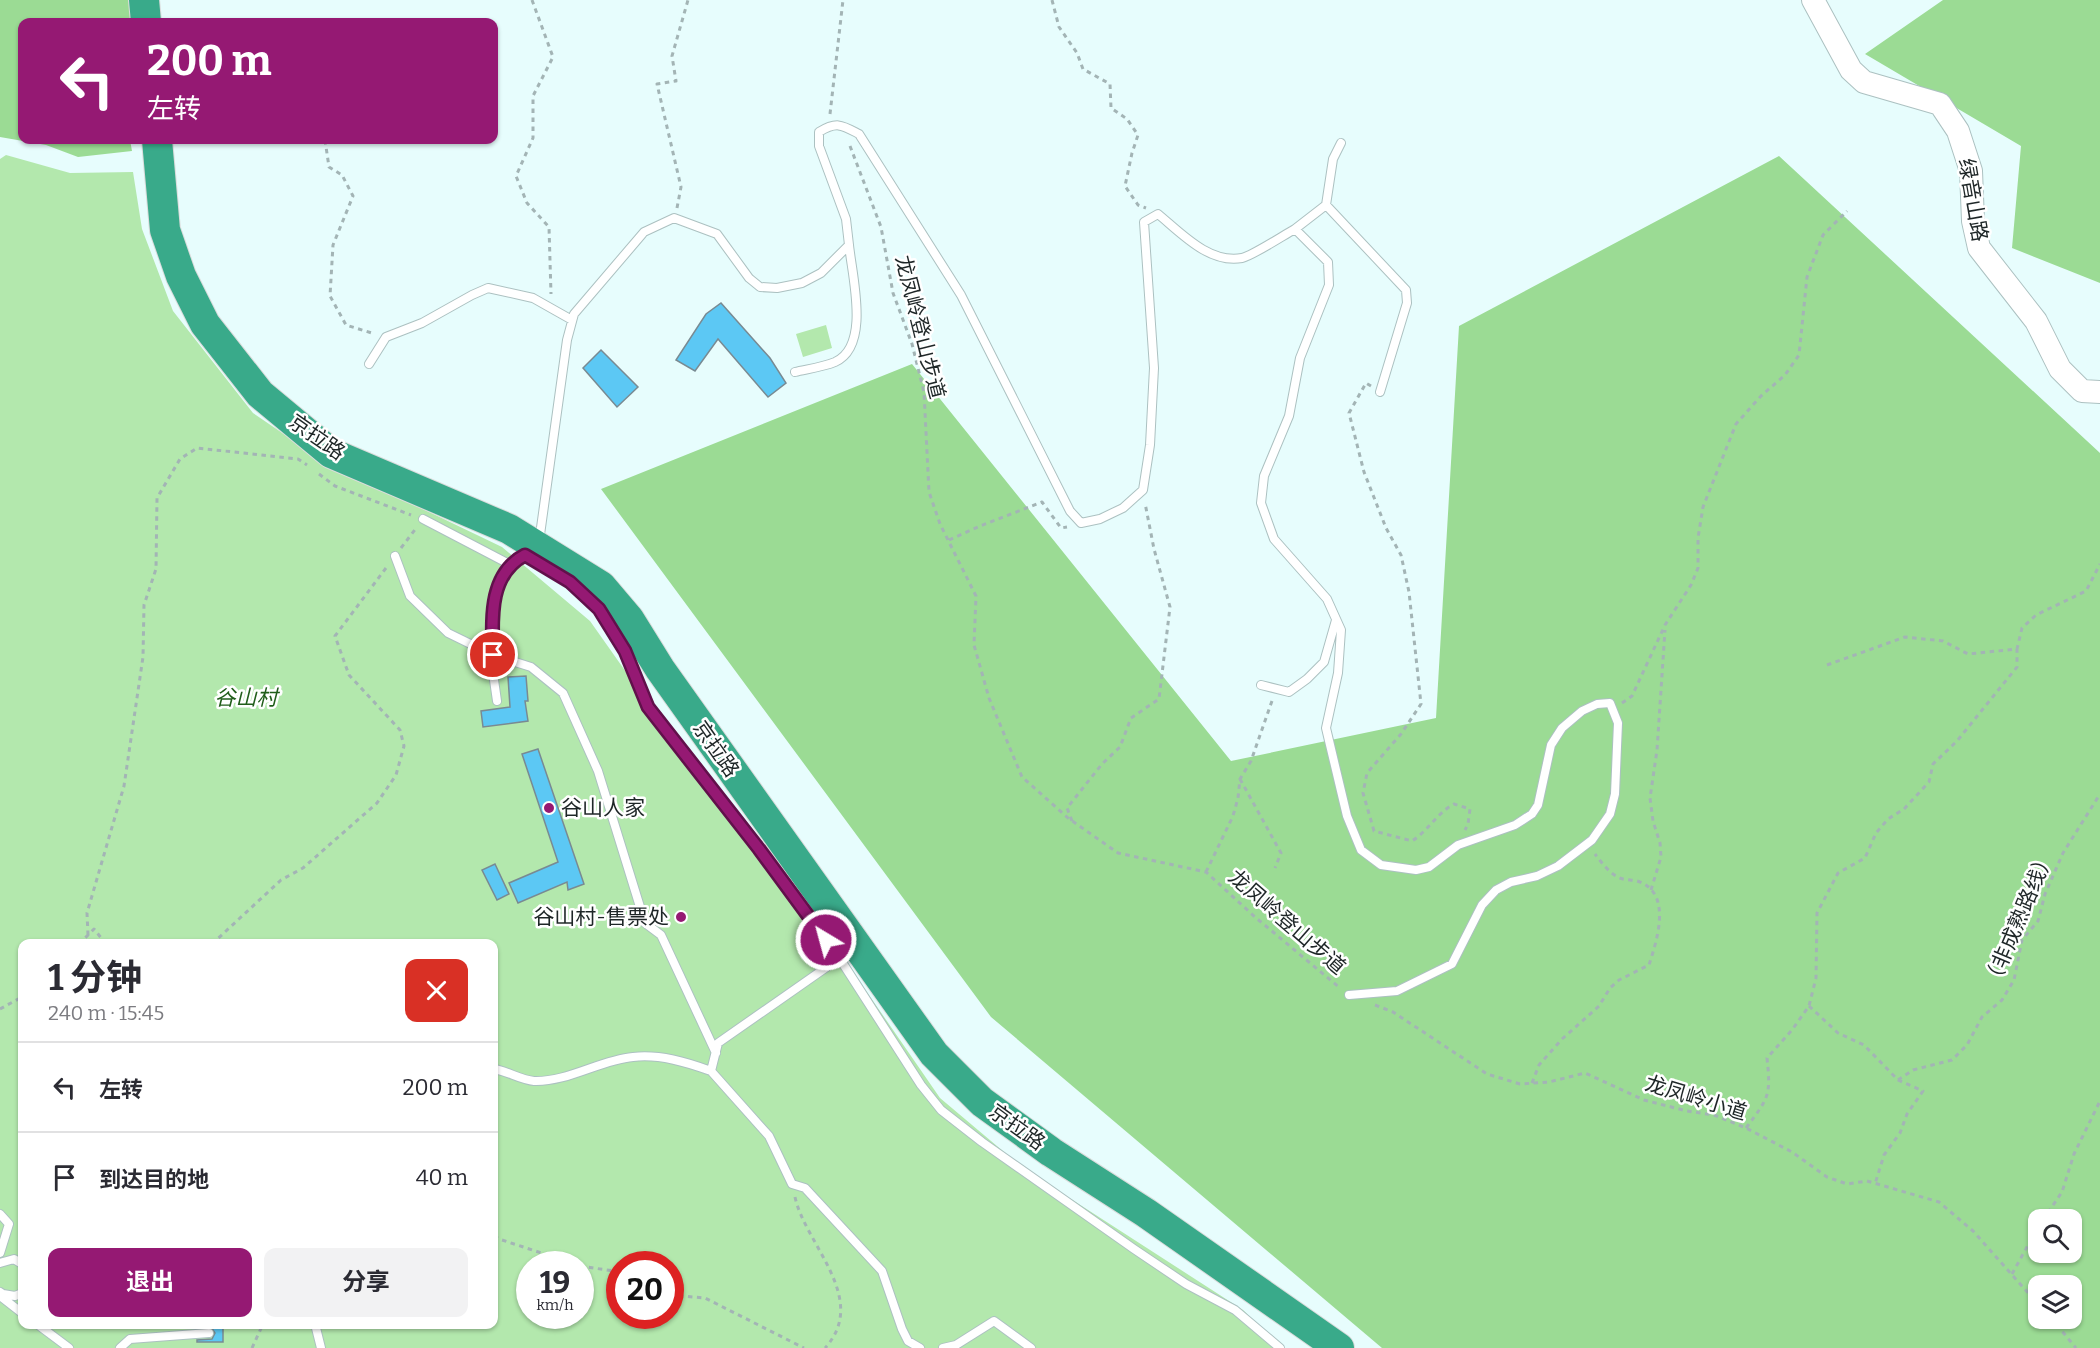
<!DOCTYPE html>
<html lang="zh">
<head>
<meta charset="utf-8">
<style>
	body { margin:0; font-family:Bitter,"Noto Sans SC",serif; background:#f2f2f3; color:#2b2b33; height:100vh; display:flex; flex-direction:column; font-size:22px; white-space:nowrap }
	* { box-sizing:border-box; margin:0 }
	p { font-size:20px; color:#7c7c81 }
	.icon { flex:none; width:33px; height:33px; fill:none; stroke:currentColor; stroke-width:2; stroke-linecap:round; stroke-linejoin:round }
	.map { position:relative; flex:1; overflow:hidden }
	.drawer { position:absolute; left:18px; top:939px; width:480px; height:390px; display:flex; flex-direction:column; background:#fff; border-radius:12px; box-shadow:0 2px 4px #0004 }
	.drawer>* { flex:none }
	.hud { position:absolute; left:18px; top:18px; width:480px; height:126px; border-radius:12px; box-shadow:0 2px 4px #0004; background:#951973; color:#fff; overflow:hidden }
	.controls { position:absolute; left:2028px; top:1209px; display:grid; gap:12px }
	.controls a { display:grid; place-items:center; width:54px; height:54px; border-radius:12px; background:#fff; box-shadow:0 2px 4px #0004; font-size:30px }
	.speed { position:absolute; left:516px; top:1251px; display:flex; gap:12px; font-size:30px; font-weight:700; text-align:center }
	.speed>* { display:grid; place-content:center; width:78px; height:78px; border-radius:50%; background:#fff; box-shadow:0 2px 4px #0004; line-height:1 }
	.speed small { font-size:15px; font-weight:400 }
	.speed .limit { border:9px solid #d22; background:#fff; color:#111 }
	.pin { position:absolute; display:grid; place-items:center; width:51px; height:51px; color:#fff; margin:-26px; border:3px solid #fff; border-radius:50%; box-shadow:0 2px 6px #0007 }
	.me { position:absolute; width:66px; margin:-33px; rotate:323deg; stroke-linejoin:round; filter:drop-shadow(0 0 4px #0008) }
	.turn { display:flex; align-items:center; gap:21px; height:126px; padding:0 30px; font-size:27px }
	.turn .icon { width:78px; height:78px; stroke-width:2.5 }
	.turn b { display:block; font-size:42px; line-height:51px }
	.round { display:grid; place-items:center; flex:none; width:63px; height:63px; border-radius:12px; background:#f2f2f3 }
	.summary { display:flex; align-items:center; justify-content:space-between; height:102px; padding:0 30px }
	h1 { font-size:36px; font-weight:700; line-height:45px }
	.button { display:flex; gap:12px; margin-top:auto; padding:12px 30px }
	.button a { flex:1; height:69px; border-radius:12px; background:#951973; color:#fff; font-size:24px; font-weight:700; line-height:69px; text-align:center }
	.button a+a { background:#f2f2f3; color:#2b2b33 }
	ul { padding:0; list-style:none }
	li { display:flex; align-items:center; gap:18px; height:90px; padding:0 30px; border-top:2px solid #e1e1e2 }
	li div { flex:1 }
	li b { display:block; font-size:22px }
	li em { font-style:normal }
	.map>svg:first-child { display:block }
</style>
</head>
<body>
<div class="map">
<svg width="2100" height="1348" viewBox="0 0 2100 1348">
	<rect width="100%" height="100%" fill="#e7fdfd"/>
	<path fill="#b3e8ad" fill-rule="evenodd" d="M6 155 70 173 133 172 142 229 173 311 253 413 325 462 502 547 590 621 650 706 806 904 940 1098 1023 1168 1243 1310 1275 1341 1280 1348H0V159ZM22 944H494V1324H22ZM530 1264H580V1316H530ZM620 1264H670V1316H620Z
		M826 325 832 348 803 357 796 334Z"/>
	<path fill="#9bdb94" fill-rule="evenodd" d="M0 0H129L131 22H22V140H130L132 151 78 157 46 145 0 137Z
		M1943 0H2100V283L2012 248 2021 146 1865 54Z
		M1779 156 2100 453V1348H1382L991 1017 601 489 912 364 1231 761 1436 718 1459 326ZM2038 1220H2072V1252H2038ZM2038 1286H2072V1318H2038Z"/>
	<path fill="#5cc8f4" stroke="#798a92" stroke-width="1.5" d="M721 303 770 358 786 383 768 397 718 339 695 371 676 360 706 314Z
		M601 350 638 387 617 407 583 368Z
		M526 676 528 701H525L528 721 483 727 481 711 510 707 508 677Z
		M538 749 584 884 568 890 567 882 518 903 509 883 558 862 522 754Z
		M495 864 509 894 497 900 482 870Z
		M223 1326V1342H197V1340L212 1339 215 1333 211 1327H197Z"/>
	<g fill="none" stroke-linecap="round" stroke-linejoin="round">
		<g stroke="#acc1c1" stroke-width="10">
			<path id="lane" d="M1326 205 1406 290 1407 303 1380 392
				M1295 229 1326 205 1333 159 1341 143
				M369 364 386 337 422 323 472 295 488 288 533 298 572 320
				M795 372C808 369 823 367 835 362 871 346 852 276 849 245
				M423 519 511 565
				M539 542 567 340 574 314 644 232 674 218 717 234 749 278 760 287 777 288 802 283 821 273 849 245 846 219 819 146V132C837 121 842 125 859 134L961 295 1070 511 1081 523 1100 519 1123 508 1143 490 1150 445 1154 368 1144 222 1158 214C1181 233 1209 264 1242 258 1252 256 1284 235 1295 229L1328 262 1329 285 1300 358 1289 416 1264 476 1261 503 1274 539 1327 599 1341 630 1338 673 1326 728 1347 816 1361 850 1381 865 1416 870 1429 867 1458 845 1515 825 1532 814 1538 805 1551 745 1562 728 1582 711 1597 704 1610 703 1618 723 1615 794 1610 814 1592 840 1558 866 1537 876 1511 882 1496 890 1482 905 1452 964 1397 991 1349 995
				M395 556 410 596 448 633 493 655 531 667 563 693 598 771 645 923 661 935 716 1053
				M569 582 599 609 625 651 648 707 759 849 840 959 921 1085 941 1110 982 1142 1134 1249 1186 1284 1235 1310 1280 1348
				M1261 685 1289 692 1307 679 1324 662 1336 620
				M497 701 493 673 492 608 497 586 514 560 533 551
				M854 948 718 1043 711 1071 769 1136 792 1184 805 1188 882 1271 902 1329 908 1341 920 1348
				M494 1069C507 1071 521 1080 534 1081 568 1082 600 1060 633 1057 660 1054 686 1062 711 1071
				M0 1214 9 1224 0 1253
				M0 1263 14 1259 22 1264
				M0 1292 3 1294 15 1296 22 1293
				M0 1296 22 1313
				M37 1324 69 1348
				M315 1324 321 1348
				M120 1348 130 1339 209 1333
				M943 1348 956 1345 994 1321 1031 1348"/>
		</g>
		<g stroke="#acc1c1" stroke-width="24">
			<path id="secondary" d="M1813 0 1851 70 1864 82 1940 104 1958 131 1971 171 1973 221 1979 248 2036 321 2060 369 2082 391 2100 392"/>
		</g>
		<g stroke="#dbdcdc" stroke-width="32">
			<path id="highway" d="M144 0 146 22
				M157 140 165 230 181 276 205 324 260 394 331 453 509 529 601 586 629 619 660 669 934 1054 982 1102 1051 1152 1146 1213 1339 1348"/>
		</g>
		<path stroke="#a3b4b5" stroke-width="3" stroke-dasharray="4.5 4.5" stroke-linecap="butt" d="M532 0 553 57 533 96V138L516 176 527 203 549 227 551 294
			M1052 0 1059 27 1077 53 1083 69 1110 84 1111 108 1127 119 1138 135 1132 153 1125 186 1138 205 1146 208
			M830 114 843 0
			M325 140 329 167 342 175 353 196 333 245 330 296 346 325 375 334
			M850 146 881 227 893 293 912 344 924 392 929 492 940 524 976 596 974 645 989 698 1022 777 1068 818 1118 853 1206 872 1255 917 1340 988
			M677 208 681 187 657 84 676 81 672 56 688 0
			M1371 386 1366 383 1349 413 1364 472 1386 528 1401 555 1409 592 1421 704 1401 734 1367 773 1363 793 1374 831 1412 841C1428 831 1437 813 1454 804L1470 809 1468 824 1465 830
			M319 474 335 486 411 515
			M949 540 980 526 1042 502 1061 528 1067 527
			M401 548 417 527
			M1827 665 1905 637 1943 641 1968 654 2017 649 2022 628 2036 615 2086 591 2100 564
			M1622 703 1632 696 1665 625 1691 585 1698 568V538L1703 507 1736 424 1761 396 1785 375 1799 355 1807 277 1823 235 1847 211
			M1240 779 1281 853 1275 868
			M1072 821 1067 808 1102 764 1120 747 1131 718 1159 699 1170 607 1154 549 1145 503
			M1206 872 1233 816 1238 798 1240 779 1251 761 1272 701
			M1651 890 1661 857 1660 843 1653 821 1650 798 1657 750 1665 630
			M88 935 87 913 124 786 143 657 144 605 156 569 157 498 180 459 197 448 298 459 307 465
			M79 944 94 929 106 944
			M212 944 281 880 303 868 377 803 396 775 404 746 400 730 349 675 335 636 386 568
			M1375 1005 1393 1012 1487 1074 1520 1084 1549 1082 1585 1073 1644 1100 1687 1111 1714 1115 1746 1128 1792 1152 1827 1177 1847 1184 1867 1181 1939 1202 1973 1231 2038 1304
			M1809 1006 1838 1033 1864 1045 1898 1080 1923 1091 1907 1114 1900 1133 1884 1155 1875 1184
			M0 1009 22 997
			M1898 1080 1913 1070 1952 1060 1967 1045 1982 1017 2002 1000 2014 980 2022 940 2038 921 2045 894 2063 853 2100 794
			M1532 1083 1539 1065 1562 1039 1599 1006 1610 988 1619 980 1649 965C1657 940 1673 892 1637 881 1632 880 1627 880 1623 879 1611 876 1602 863 1595 854
			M1746 1128C1769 1097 1771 1096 1767 1058L1792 1030 1809 1006 1816 978 1817 913 1838 873 1865 858 1876 833 1888 819 1904 809 1929 782 1933 764 1957 741 2017 667V649
			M795 1197C805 1244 870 1299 825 1348
			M2043 1220 2062 1192 2074 1154 2100 1101
			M494 1236 502 1240 575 1264
			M580 1266 614 1271 620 1275
			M2012 1274 2038 1227
			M670 1295 705 1298 804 1348
			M2051 1318 2076 1348
			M252 1348 263 1324"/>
		<use href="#lane" stroke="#fff" stroke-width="8"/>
		<use href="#secondary" stroke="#fff" stroke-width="22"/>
		<use href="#highway" stroke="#39aa8a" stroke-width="30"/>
	</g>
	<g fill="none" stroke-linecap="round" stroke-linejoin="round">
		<g stroke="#61104b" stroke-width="15">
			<path id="route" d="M493 655C492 620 488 574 525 555L570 582 599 609 625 651 648 707 759 849 826 940"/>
		</g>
		<use href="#route" stroke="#951973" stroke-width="10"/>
	</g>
	<g fill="#951973" stroke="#fff" stroke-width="2">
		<circle cx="549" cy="808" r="6"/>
		<circle cx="681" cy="917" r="6"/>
	</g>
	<g text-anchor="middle" stroke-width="5" stroke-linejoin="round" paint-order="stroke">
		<g font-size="21" fill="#1e2627" stroke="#fff">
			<text transform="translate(1973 200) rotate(80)" y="7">绿音山路</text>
			<text transform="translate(920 327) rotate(76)" y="7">龙凤岭登山步道</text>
			<text transform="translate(317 437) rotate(35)" y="7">京拉路</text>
			<text transform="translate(716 749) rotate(55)" y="7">京拉路</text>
			<text transform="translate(2019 919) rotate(-67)" y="7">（非成熟路线）</text>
			<text transform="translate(1287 922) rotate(41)" y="7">龙凤岭登山步道</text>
			<text transform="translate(1696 1098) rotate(17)" y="7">龙凤岭小道</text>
			<text transform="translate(1017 1127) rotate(36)" y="7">京拉路</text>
		</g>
		<g font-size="21" font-style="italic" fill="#215e1b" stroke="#fff">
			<text x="246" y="705">谷山村</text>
		</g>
		<g font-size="21" fill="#1e2627" stroke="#fff" text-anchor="start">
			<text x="561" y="815">谷山人家</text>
			<text x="669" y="924" text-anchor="end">谷山村-售票处</text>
		</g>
	</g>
</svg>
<div class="controls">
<a><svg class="icon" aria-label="search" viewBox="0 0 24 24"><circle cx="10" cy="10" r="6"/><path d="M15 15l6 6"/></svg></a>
<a><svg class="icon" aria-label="layers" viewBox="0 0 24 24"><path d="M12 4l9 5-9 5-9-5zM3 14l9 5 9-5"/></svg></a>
</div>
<div class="speed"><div>19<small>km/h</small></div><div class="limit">20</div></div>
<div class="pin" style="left:493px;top:655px;background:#d93025"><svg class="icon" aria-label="arrive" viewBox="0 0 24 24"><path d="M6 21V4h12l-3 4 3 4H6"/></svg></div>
<svg class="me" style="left:826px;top:940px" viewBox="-20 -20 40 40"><circle r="17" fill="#951973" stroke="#fff" stroke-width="3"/><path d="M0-11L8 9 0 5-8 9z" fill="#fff"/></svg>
<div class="hud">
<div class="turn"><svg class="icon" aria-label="left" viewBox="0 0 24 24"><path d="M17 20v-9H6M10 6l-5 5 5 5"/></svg><div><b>200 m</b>左转</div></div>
</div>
<section class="drawer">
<div class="summary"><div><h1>1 分钟</h1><p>240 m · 15:45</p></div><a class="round" style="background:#d93025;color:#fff"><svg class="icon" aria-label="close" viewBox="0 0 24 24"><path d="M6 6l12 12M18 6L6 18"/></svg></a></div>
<ul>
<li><svg class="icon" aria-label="left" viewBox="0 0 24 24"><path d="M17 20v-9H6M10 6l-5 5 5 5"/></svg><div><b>左转</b></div><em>200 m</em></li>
<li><svg class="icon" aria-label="arrive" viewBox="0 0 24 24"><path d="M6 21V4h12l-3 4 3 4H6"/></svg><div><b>到达目的地</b></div><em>40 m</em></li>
</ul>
<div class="button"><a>退出</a><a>分享</a></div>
</section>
</div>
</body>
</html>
